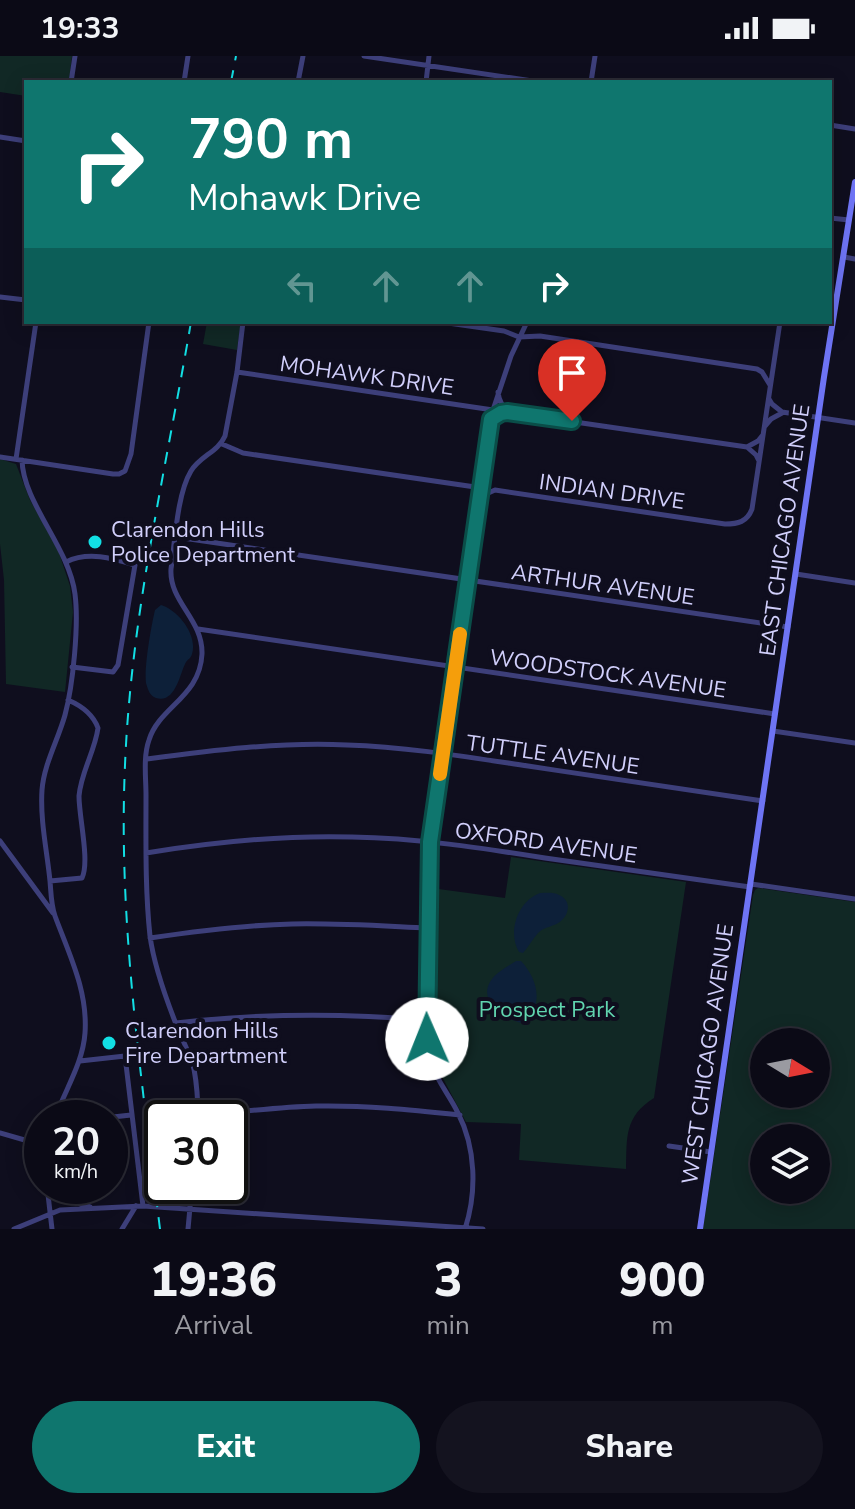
<!DOCTYPE html>
<html lang="en">
<head>
<meta charset="utf-8">
<style>
	body { margin:0; font-family:"Nunito Sans",sans-serif; background:#14131f; color:#f1f3f6; height:100vh; display:flex; flex-direction:column; font-size:30px; white-space:nowrap }
	* { box-sizing:border-box; margin:0 }
	p { font-size:26px; color:#9a9aa1 }
	.icon { flex:none; width:44px; height:44px; fill:none; stroke:currentColor; stroke-width:2; stroke-linecap:round; stroke-linejoin:round }
	.map { position:relative; height:1173px; overflow:hidden }
	.sheet { display:flex; flex-direction:column; background:#0b0a16; flex:1 }
	.sheet>* { flex:none }
	.top-card { position:absolute; left:24px; top:24px; width:808px; height:244px; border-radius:0px; box-shadow:0 4px 20px #0003,0 0 0 2px #2b2b35; background:#0f766e; color:#fff; overflow:hidden }
	.needle { width:52px; rotate:100deg }
	.tools { position:absolute; left:750px; top:972px; display:grid; gap:16px }
	.tools a { display:grid; place-items:center; width:80px; height:80px; border-radius:50%; background:#0b0a16; box-shadow:0 4px 20px #0003,0 0 0 2px #2b2b35; font-size:40px }
	.speed { position:absolute; left:24px; top:1044px; display:flex; gap:16px; font-size:40px; font-weight:700; text-align:center }
	.speed>* { display:grid; place-content:center; width:104px; height:104px; border-radius:50%; background:#0b0a16; box-shadow:0 4px 20px #0003,0 0 0 2px #2b2b35; line-height:1 }
	.speed small { font-size:20px; font-weight:400 }
	.speed .limit { border:4px solid #111; border-radius:12px; background:#fff; color:#111 }
	.pin { position:absolute; display:grid; place-items:center; width:68px; height:68px; color:#fff; margin:-82px -34px; border-radius:50% 50% 50% 0; rotate:-45deg; box-shadow:0 0 8px #0007 }
	.pin .icon { rotate:45deg }
	.me { position:absolute; width:88px; margin:-44px; rotate:359deg; stroke-linejoin:round; filter:drop-shadow(0 0 6px #0008) }
	.turn { display:flex; align-items:center; gap:28px; height:168px; padding:0 32px; font-size:36px }
	.turn .icon { width:104px; height:104px; stroke-width:2.5 }
	.turn b { display:block; font-size:56px; line-height:68px }
	.lanes { display:flex; align-items:center; height:76px; padding:0 32px; background:#0003; justify-content:center; gap:40px; direction:ltr }
	.lanes .off { opacity:.35 }
	.eta { display:flex; justify-content:space-evenly; align-items:center; height:136px; text-align:center }
	.eta b { font-size:48px; font-weight:800; line-height:56px }
	.cta { display:flex; gap:16px; margin-top:auto; padding:16px 32px }
	.cta a { flex:1; height:92px; border-radius:48px; background:#0f766e; color:#fff; font-size:32px; font-weight:800; line-height:92px; text-align:center }
	.cta a+a { background:#14131f; color:#f1f3f6 }
	.status { display:flex; justify-content:space-between; align-items:center; height:56px; padding:0 40px; background:#0b0a16; direction:ltr }
	.status svg { height:22px; fill:currentColor }
	.map>svg:first-child { display:block }
</style>
</head>
<body>
<div class="status"><b>19:33</b><svg viewBox="0 0 49 12"><path d="M0 12V9h3v3zM5 12V6h3v6zM10 12V3h3v9zM15 12V0h3v12zM26 1h20v11H26zM47 4h2v5h-2z"/></svg></div>
<div class="map">
<svg width="855" height="1173" viewBox="0 0 855 1173">
	<rect width="100%" height="100%" fill="#0f0e1e"/>
	<path fill="#112825" fill-rule="evenodd" d="M0 0H72L69 26H26V40L0 36Z
		M207 266H241L237 294 203 288Z
		M0 403 16 408 30 444 58 494 70 530 73 556 65 636 6 628 4 524 0 488Z
		M511 801 686 826 654 1042C624 1061 627 1081 626 1113L519 1104 521 1068 466 1066 437 1011 431 993 429 966 431 832 505 842Z
		M758 832 855 846V1173H703L753 839 755 834ZM764 986H816V1038H764ZM764 1082H816V1134H764Z"/>
	<path fill="#0d2039" d="M161 549C178 554 198 579 192 598 190 604 188 602 185 608 180 618 175 648 156 642 150 640 148 634 146 627 144 611 151 571 155 554Z
		M540 837C547 837 554 836 559 839 571 844 570 857 561 865 554 871 545 870 538 877 533 883 528 891 523 897L519 896C507 876 518 845 540 837Z
		M516 905H521C538 923 545 951 522 967 506 964 478 946 490 926 496 916 507 911 516 905Z"/>
	<g fill="none" stroke-linecap="round" stroke-linejoin="round">
		<path stroke="#3d3f7a" stroke-width="5" d="M364 0 539 26
			M71 26 75 0
			M184 26 188 0
			M298 26 303 0
			M426 26 429 0
			M591 26 595 0
			M830 69 855 73
			M0 81 26 85
			M830 162 849 164
			M844 201 855 203
			M0 241 26 244
			M441 266 504 275 519 281 540 280 757 313 762 316 770 329
			M237 316 493 354
			M498 336C499 346 504 353 512 356
			M769 343 772 348 782 356 855 367
			M491 363 501 357H513L747 391 756 399 759 405
			M765 370 771 363 782 357
			M222 388 243 397 482 432
			M747 391 758 385 762 380
			M0 401 113 418H119L125 415 131 398 149 266
			M16 403 36 266
			M22 404C23 447 69 491 75 538 79 569 73 629 65 659 58 684 44 708 42 734 40 764 47 795 50 825 51 836 51 849 55 860 69 898 88 935 85 977 83 1007 65 1034 55 1062
			M480 446 486 438 495 434 725 468C738 468 747 466 752 453L780 266
			M176 481 788 571
			M66 506C88 495 112 502 135 509L118 609 113 616 72 611
			M796 518 855 527
			M198 573 775 658
			M773 675 855 687
			M147 703C213 694 279 686 347 689 408 691 468 701 528 710 606 722 684 733 763 745
			M0 785 53 857
			M146 797C214 786 283 779 352 781 417 782 481 792 545 802 614 812 682 822 750 831
			M50 825 82 822C90 805 79 762 79 740 81 716 95 695 98 672 93 658 82 650 68 644
			M751 828 855 843
			M150 882C197 875 244 869 292 868 337 867 382 870 427 872
			M176 967C261 957 341 957 426 964
			M80 1005 125 1000 143 1150
			M198 1060C238 1056 277 1051 316 1050 364 1049 412 1054 460 1059
			M104 1062 131 1059
			M198 1062C198 1046 197 1029 194 1013 190 998 182 983 176 968 165 940 154 910 150 880 145 833 146 786 146 739 146 722 143 701 149 684 159 651 200 641 202 598 203 563 169 546 171 513 175 486 177 438 191 415 200 400 218 396 225 380L237 316 243 266
			M0 1077 42 1089
			M669 1090 711 1096
			M47 1130 52 1173
			M47 1137 90 1151
			M14 1173 60 1154 143 1150 483 1173
			M122 1173 136 1150
			M188 1173 192 1130
			M465 1173C477 1136 476 1092 458 1057 450 1040 437 1025 431 1007 426 994 427 979 426 964L430 786 493 354 511 300 527 266"/>
		<path stroke="#6e74f4" stroke-width="6" d="M700 1173 824 321 855 126"/>
		<path stroke="#12dfe4" stroke-width="2" stroke-dasharray="12 10" stroke-linecap="butt" d="M231 26 236 0
			M160 1173C141 1019 118 864 125 709 131 559 166 413 191 266"/>
	</g>
	<g fill="none" stroke-linecap="round" stroke-linejoin="round">
		<g stroke="#0a4d48" stroke-width="20">
			<path id="route" d="M427 983 430 786 491 363 501 357 507 356 572 365"/>
		</g>
		<use href="#route" stroke="#0f766e" stroke-width="14"/>
		<path stroke="#f59e0b" stroke-width="14" d="M440 718 460 578"/>
	</g>
	<g fill="#12dfe4" stroke="#0f0e1e" stroke-width="3">
		<circle cx="95" cy="486" r="8"/>
		<circle cx="109" cy="987" r="8"/>
	</g>
	<g text-anchor="middle" stroke-width="8" stroke-linejoin="round" paint-order="stroke">
		<g font-size="22" fill="#d1cffb" stroke="#0f0e1e">
			<text transform="translate(367 319) rotate(8)" y="8">MOHAWK DRIVE</text>
			<text transform="translate(612 435) rotate(8)" y="8">INDIAN DRIVE</text>
			<text transform="translate(784 474) rotate(-82)" y="8">EAST CHICAGO AVENUE</text>
			<text transform="translate(603 528) rotate(8)" y="8">ARTHUR AVENUE</text>
			<text transform="translate(608 617) rotate(8)" y="8">WOODSTOCK AVENUE</text>
			<text transform="translate(553 698) rotate(8)" y="8">TUTTLE AVENUE</text>
			<text transform="translate(546 786) rotate(8)" y="8">OXFORD AVENUE</text>
			<text transform="translate(707 998) rotate(-82)" y="8">WEST CHICAGO AVENUE</text>
		</g>
		<g font-size="22" fill="#d1cffb" stroke="#0f0e1e" text-anchor="start">
			<text x="111" y="481">Clarendon Hills<tspan x="111" dy="25">Police Department</tspan></text>
			<text x="125" y="982">Clarendon Hills<tspan x="125" dy="25">Fire Department</tspan></text>
		</g>
		<g font-size="22" fill="#61d5af" stroke="#0f0e1e">
			<text x="547" y="961">Prospect Park</text>
		</g>
	</g>
</svg>
<div class="tools">
<a><svg class="needle" viewBox="-14 -14 28 28"><path d="M0-13l5 13h-10z" fill="#e53935"/><path d="M0 13l5-13h-10z" fill="#9a9aa1"/></svg></a>
<a><svg class="icon" aria-label="layers" viewBox="0 0 24 24"><path d="M12 4l9 5-9 5-9-5zM3 14l9 5 9-5"/></svg></a>
</div>
<div class="speed"><div>20<small>km/h</small></div><div class="limit">30</div></div>
<div class="pin" style="left:572px;top:365px;background:#d93025"><svg class="icon" aria-label="arrive" viewBox="0 0 24 24"><path d="M6 21V4h12l-3 4 3 4H6"/></svg></div>
<svg class="me" style="left:427px;top:983px" viewBox="-20 -20 40 40"><circle r="19" fill="#fff"/><path d="M0-13L10 11 0 6-10 11z" fill="#0f766e"/></svg>
<div class="top-card">
<div class="turn"><svg class="icon" aria-label="right" viewBox="0 0 24 24"><path d="M7 20v-9h11M14 6l5 5-5 5"/></svg><div><b>790 m</b>Mohawk Drive</div></div>
<div class="lanes"><svg class="icon off" aria-label="left" viewBox="0 0 24 24"><path d="M17 20v-9H6M10 6l-5 5 5 5"/></svg><svg class="icon off" aria-label="ahead" viewBox="0 0 24 24"><path d="M12 20V5M6 11l6-6 6 6"/></svg><svg class="icon off" aria-label="ahead" viewBox="0 0 24 24"><path d="M12 20V5M6 11l6-6 6 6"/></svg><svg class="icon" aria-label="right" viewBox="0 0 24 24"><path d="M7 20v-9h11M14 6l5 5-5 5"/></svg></div>
</div>
</div>
<section class="sheet">
<div class="eta">
<div><b>19:36</b><p>Arrival</p></div>
<div><b>3</b><p>min</p></div>
<div><b>900</b><p>m</p></div>
</div>
<div class="cta"><a>Exit</a><a>Share</a></div>
</section>
</body>
</html>
